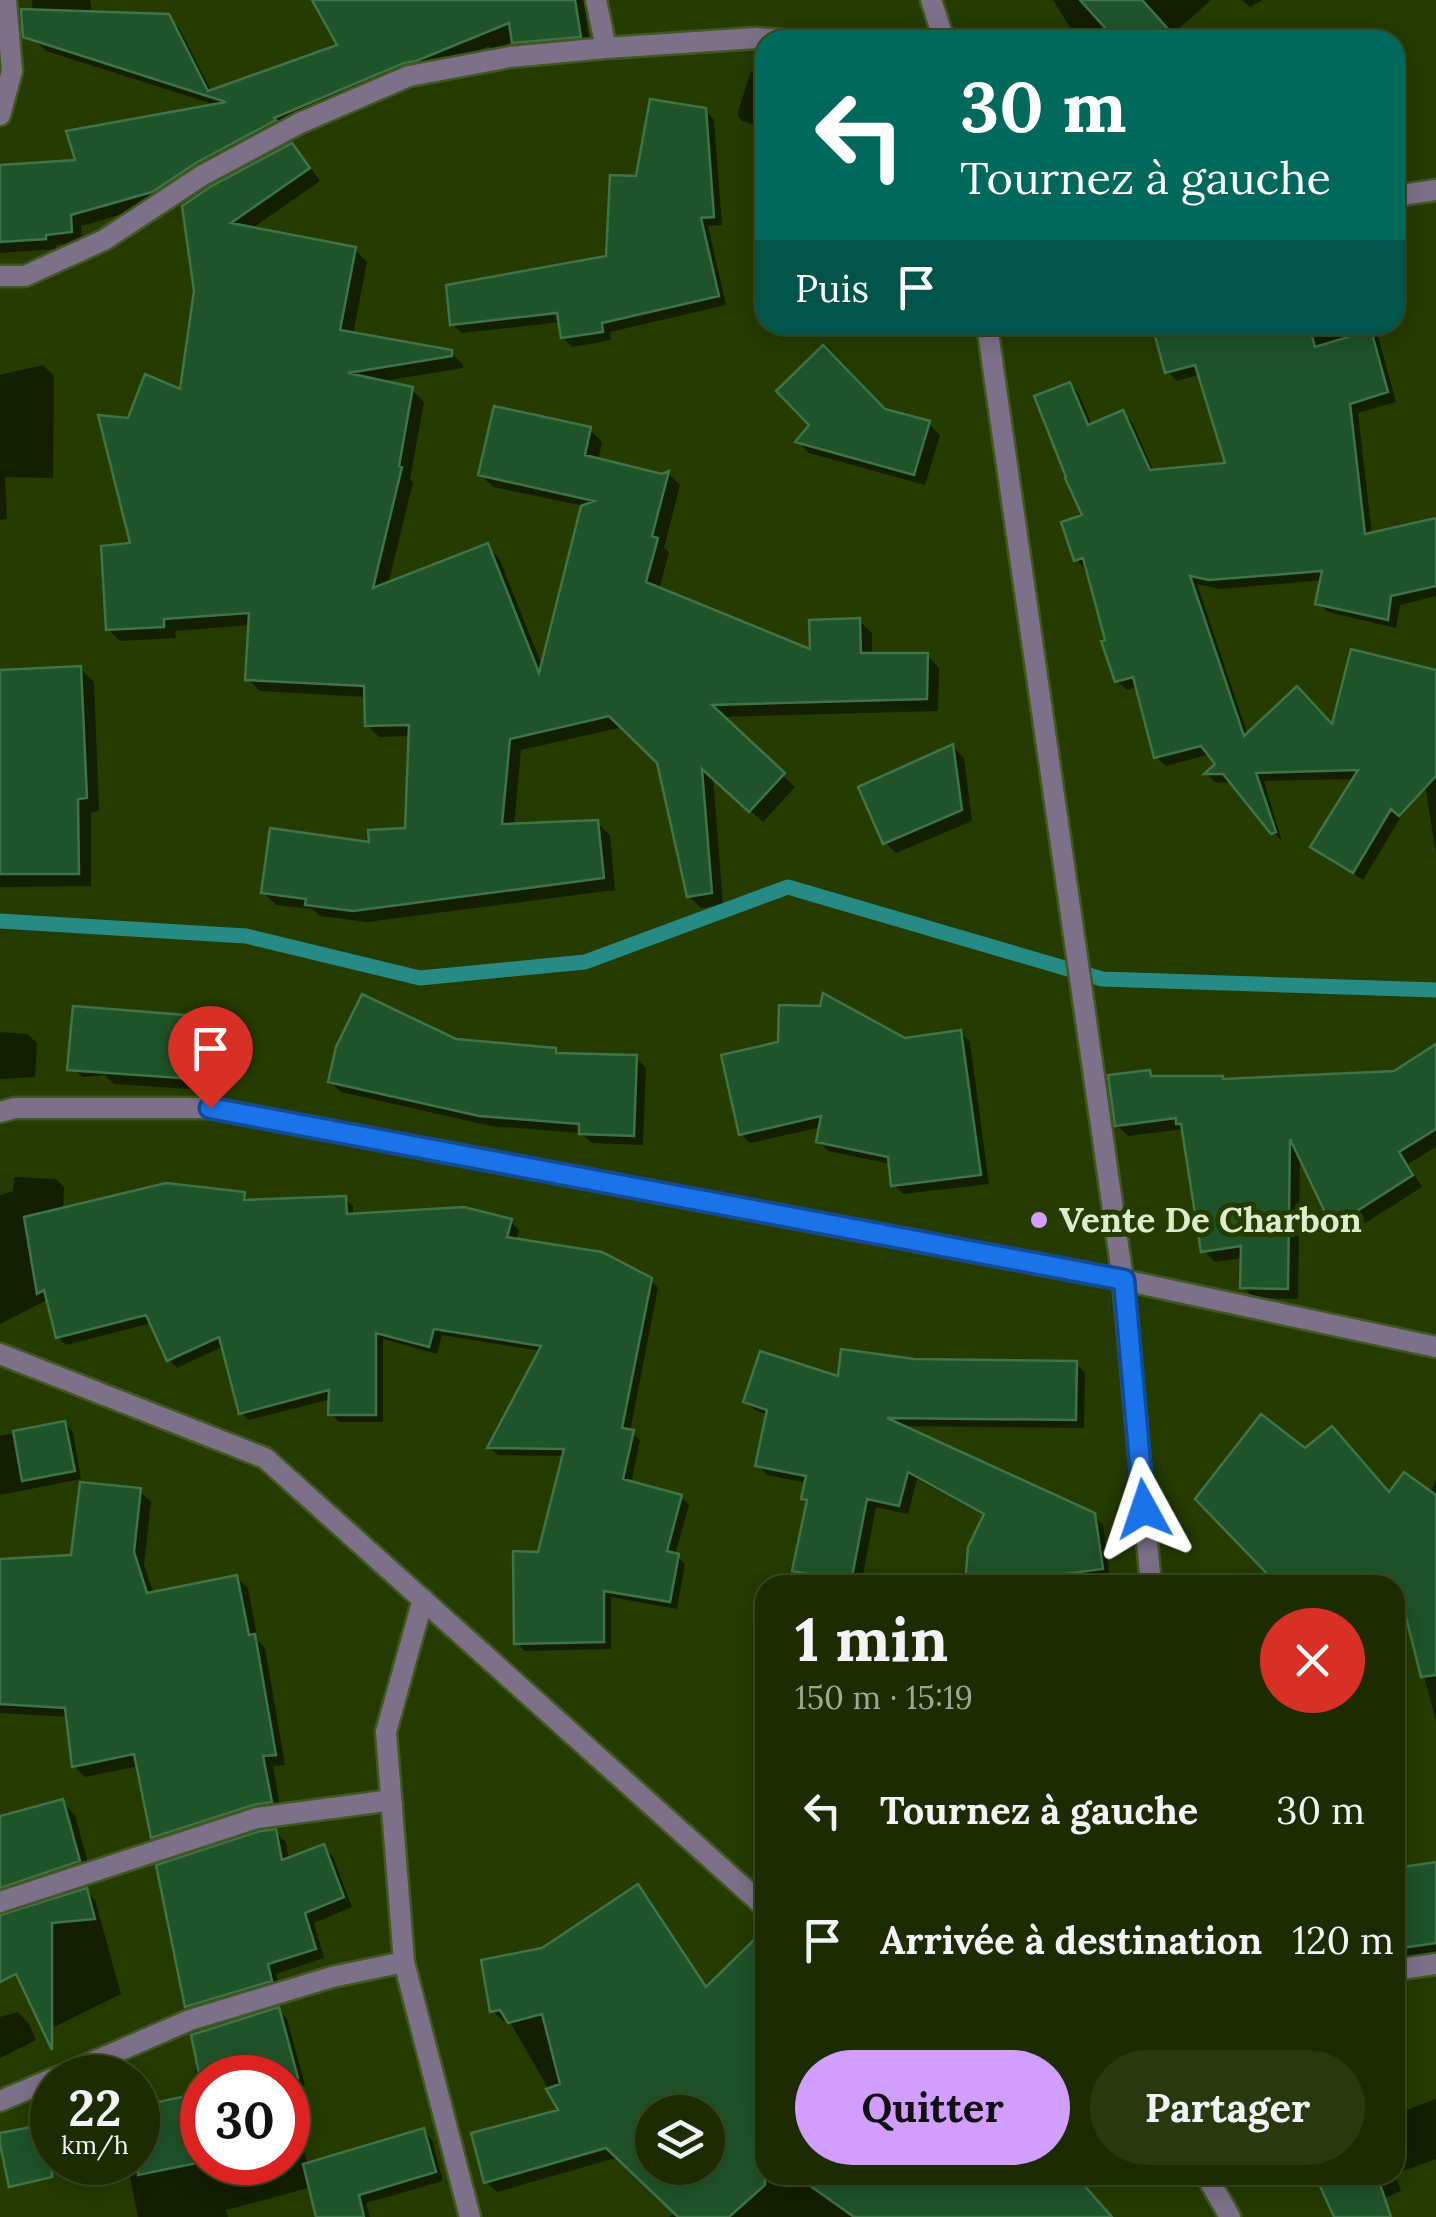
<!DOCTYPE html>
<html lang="fr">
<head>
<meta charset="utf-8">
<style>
	body { margin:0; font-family:Lora,serif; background:#29380f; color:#f1f3f6; height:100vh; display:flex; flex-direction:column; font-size:38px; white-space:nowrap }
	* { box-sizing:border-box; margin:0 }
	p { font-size:32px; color:#a0a799 }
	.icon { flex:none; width:55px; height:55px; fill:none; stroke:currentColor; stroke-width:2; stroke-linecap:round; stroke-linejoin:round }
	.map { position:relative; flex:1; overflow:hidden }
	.sheet { position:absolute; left:755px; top:1575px; width:650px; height:610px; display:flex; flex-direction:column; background:#1c2c00; border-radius:30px; box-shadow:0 5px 25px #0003,0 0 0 2px #3a4822 }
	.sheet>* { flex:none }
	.top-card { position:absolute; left:755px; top:30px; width:650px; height:305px; border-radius:30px; box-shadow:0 5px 25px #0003,0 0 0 2px #3a4822; background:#00695c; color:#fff; overflow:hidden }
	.tools { position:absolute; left:635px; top:2095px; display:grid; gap:20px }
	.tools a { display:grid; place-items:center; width:90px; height:90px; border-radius:50%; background:#1c2c00; box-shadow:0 5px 25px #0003,0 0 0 2px #3a4822; font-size:50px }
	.speed { position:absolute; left:30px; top:2055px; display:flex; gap:20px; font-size:50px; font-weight:700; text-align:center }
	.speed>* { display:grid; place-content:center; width:130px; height:130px; border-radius:50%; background:#1c2c00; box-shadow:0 5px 25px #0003,0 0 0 2px #3a4822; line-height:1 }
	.speed small { font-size:25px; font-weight:400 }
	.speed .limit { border:15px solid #d22; background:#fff; color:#111 }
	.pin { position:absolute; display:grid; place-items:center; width:85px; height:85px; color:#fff; margin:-102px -42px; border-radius:50% 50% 50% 0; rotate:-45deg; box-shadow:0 0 10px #0007 }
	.pin .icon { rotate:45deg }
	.me { position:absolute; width:110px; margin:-55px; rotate:355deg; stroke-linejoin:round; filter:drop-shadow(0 0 8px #0008) }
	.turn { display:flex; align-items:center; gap:35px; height:210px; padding:0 40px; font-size:45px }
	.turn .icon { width:130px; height:130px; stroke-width:2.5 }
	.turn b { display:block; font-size:70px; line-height:85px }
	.then { display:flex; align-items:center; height:95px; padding:0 40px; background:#0003; gap:20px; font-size:38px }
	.round { display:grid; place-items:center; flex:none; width:105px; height:105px; border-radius:52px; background:#29380f }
	.head { display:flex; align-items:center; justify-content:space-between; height:170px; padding:0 40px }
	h1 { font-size:60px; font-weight:800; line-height:75px }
	.button { display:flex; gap:20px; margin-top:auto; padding:20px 40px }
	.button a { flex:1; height:115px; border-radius:60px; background:#d19dfe; color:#111; font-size:40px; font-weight:800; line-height:115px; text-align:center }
	.button a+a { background:#29380f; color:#f1f3f6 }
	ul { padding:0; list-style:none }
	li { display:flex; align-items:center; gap:30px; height:130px; padding:0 40px }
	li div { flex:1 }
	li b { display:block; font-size:38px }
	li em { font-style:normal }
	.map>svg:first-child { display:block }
</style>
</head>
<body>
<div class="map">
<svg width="1436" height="2217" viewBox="0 0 1436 2217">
	<rect width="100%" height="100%" fill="#253b00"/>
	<path fill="#0007" fill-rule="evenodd" d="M32 0H90L92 14 168 17 179 28 212 92 340 46 315 0H584L590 47 526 53 514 41 493 50 489 46 428 71 415 74 164 202 81 226 82 242 56 245V249L0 253V164L5 167 78 162 219 106 46 51 34 39Z
		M1053 0H1211L1166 40H1120L1107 26 1092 40H1078Z
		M1242 0H1263L1250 7Z
		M751 71 765 75V128L742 121 737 115Z
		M705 110 714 120 722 225 708 226 726 305 610 332 611 340 572 347 563 337 561 322 462 333 452 324 608 258 638 178Z
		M292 146 304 158 320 181 251 229 355 250 367 262 353 335 451 352 463 365V368L377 382 412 390 424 402 410 479 413 482 388 585 487 546 499 558 543 668 584 506 493 487 481 475 590 430 602 442 598 461 662 476 669 474 680 485 664 548 669 552 659 590 813 653 859 621 872 633V655H927L939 668 938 711 720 717 795 787 763 822 713 777 723 905 701 908 689 896 660 762 623 727 521 750 514 826 597 823 610 835 615 890 367 922 320 916 313 909 276 905 263 892 407 831 411 736 379 737 367 725V697L260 691 248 679 251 625 175 631 176 638 120 641 108 629 240 557 129 420 182 392 197 291 184 207Z
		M1177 325H1375L1396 402 1358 413 1372 535 1436 521V596L1400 605 1396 628 1328 612 1318 603 1323 580 1220 589 1197 584 1248 736 1334 729 1436 674V854L1424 778 1363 880 1323 856 1313 846 1356 779 1264 781 1282 842 1233 782 1216 783 1207 774 1218 764 1211 754 1166 766 1156 757 1138 687 1127 690 1117 681 1088 568 1086 569 1076 560 1085 516 1070 384 1079 394 1092 426 1123 413 1132 422 1154 472 1229 465 1201 374 1177 381 1167 371Z
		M43 365 54 376 53 478 5 477 7 519 0 520V375Z
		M884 411 928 423 940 435 925 485 809 453 798 442Z
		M80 668 94 682 99 811 91 812V886L0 887V673Z
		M953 747 964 758 972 821 896 853 885 842Z
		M823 1009 905 1041 960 1032 970 1042 989 1184 903 1194 894 1185 891 1164 828 1151 819 1141 822 1127 750 1143 741 1134 780 1045Z
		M197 1019 210 1031 205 1090 114 1084 105 1075 82 1077 70 1064Z
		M0 1032 27 1034 37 1043 35 1077 0 1079Z
		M456 1042 555 1051 560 1055 636 1058 646 1068 643 1145 592 1143 581 1133 491 1126 341 1092 331 1082Z
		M1436 1047V1147L1408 1164 1422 1187 1345 1236 1334 1225 1300 1154 1298 1299 1254 1298 1243 1287V1258L1215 1262 1204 1251 1184 1129 1128 1136 1117 1125 1150 1072 1156 1078 1225 1082 1395 1074Z
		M14 1177 56 1179 64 1187 63 1210 244 1195 252 1203 345 1198 353 1206V1216L511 1222 519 1230 516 1241 650 1280 658 1288 630 1432 640 1440 631 1484 681 1497 689 1505 675 1555 685 1564 677 1609 611 1597V1649L525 1651 517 1643 565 1456 498 1455 490 1448 541 1351 442 1335 437 1354 383 1339V1422H339L331 1414V1399L249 1420 241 1412 224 1346 177 1368 169 1360 152 1323 66 1345 58 1337 49 1299 0 1324V1195L13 1191Z
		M913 1361 1076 1364 1085 1373 1084 1428 899 1426 1094 1516 1103 1525 1111 1585H968L985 1516 917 1479 908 1514 876 1507 861 1585H796L797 1573 795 1571 809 1503 804 1498 807 1483 767 1475 758 1465 768 1415 755 1410 745 1401Z
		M64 1423 73 1432 81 1479 0 1495V1436Z
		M1305 1451 1390 1495 1430 1493 1436 1479V1721L1409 1619 1395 1620V1585H1281Z
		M140 1491 151 1502 144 1565 154 1594 237 1578 248 1588 258 1641 265 1648 285 1765 273 1766 281 1812 164 1848 153 1837 139 1766 85 1777 74 1766 69 1717 0 1713V1561L73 1557Z
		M62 1802 75 1815 91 1874 16 1898 4 1886 0 1876V1818Z
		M276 1832 286 1842 289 1860 323 1847 333 1857 352 1907 314 1923 324 1958 276 1974 281 1990 197 2016 188 2006Z
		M1395 1861 1402 1867 1436 1865V1952L1401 1958 1395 1952Z
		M638 1887 648 1897 708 1989 765 1954V2175H1061L1110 2217H669L676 2212 619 2157 497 2192 486 2182 561 2111 509 2020 503 2021 492 2010 543 1951ZM652 2112H708V2168H652Z
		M86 1891 95 1900 121 1994 50 2029 5 1946Z
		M279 2010 287 2019 305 2085 288 2089V2078H202V2085L195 2071 201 2070Z
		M18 2012 29 2024 36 2040 0 2058V2017Z
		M288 2092 308 2165 423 2131 432 2140 443 2181 366 2203 370 2217H319L312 2187 226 2210 228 2217H138L127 2162H138V2108L202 2096V2162H288Z
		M1436 2099V2159L1395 2174V2114Z
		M1318 2175H1395L1401 2191 1342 2217Z"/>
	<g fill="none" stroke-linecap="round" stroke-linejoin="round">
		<path stroke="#258b84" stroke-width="15" d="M0 921 246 936 420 978 585 962 788 887 1102 979 1436 990"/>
	</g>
	<path fill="#1f532a" stroke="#3f7348" stroke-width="2.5" fill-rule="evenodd" d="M312 0H575L581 37 512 43 509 23 416 61 404 63 274 118 276 120 196 163 152 192 71 215 72 232 46 235V239L0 242V165L75 160 66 131 226 102 23 37 21 9 169 14 208 91 337 45Z
		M1080 0H1142L1178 40H1116Z
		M650 99 706 108 714 217 701 218 719 296 602 323 603 332 561 338 557 313 450 325 446 285 606 256 610 175 636 176Z
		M292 143 310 168 231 223 356 247 340 330 452 350V356L348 373 413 387 399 466 402 467 373 588 488 543 539 673 581 506 594 501 478 475 494 406 591 427 585 455 662 474 669 471 652 536 658 538 646 582 810 649 809 620 860 618 861 653H928L927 699 712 705 785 773 749 812 702 769 712 893 687 897 657 763 609 716 510 739 502 824 598 820 604 878 353 911 305 905 306 899 261 893 270 828 369 842 368 830 405 828 409 725 365 726 364 686 245 680 249 613 164 619V627L106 630 101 546 130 543 98 415 128 418 145 374 180 389 194 291 182 206 210 187Z
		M1152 325H1309L1315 347 1371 330 1388 392 1350 404 1365 534 1436 518V586L1391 596 1388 620 1315 604 1322 571 1209 580 1190 576 1244 736 1297 686 1332 724 1351 649 1436 670V776L1399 816 1391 809 1353 873 1310 847 1358 770 1256 773 1276 832 1271 834 1223 774H1204L1215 764 1201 746 1154 758 1133 677 1115 682 1101 641 1105 640 1083 558 1074 561 1061 522 1082 515 1065 478 1066 477 1034 396 1070 382 1088 425 1123 410 1150 470 1225 463 1195 365 1165 373Z
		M823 345 885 409 930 421 914 475 795 442 809 425 776 391Z
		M81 666 87 798 78 799 79 874H0V670Z
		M953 744 962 810 883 844 858 787Z
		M823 993 905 1038 961 1030 981 1175 891 1186 888 1157 816 1142 821 1116 739 1135 721 1055 778 1042 779 1005 820 1006Z
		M362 994 456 1039 556 1048V1053L637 1055 634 1136 579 1134V1124L479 1116 328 1082 336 1047Z
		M73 1006 198 1016 193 1079 67 1070Z
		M1436 1044V1129L1399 1152 1413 1175 1332 1227 1290 1139 1288 1289 1240 1288 1241 1246 1201 1252 1181 1124H1176V1118L1115 1126 1108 1075 1150 1070 1151 1076H1223V1079L1394 1071Z
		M166 1183 245 1192 244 1200 346 1196 347 1214 464 1207 512 1219 507 1237 602 1252 652 1278 622 1428 634 1430 623 1479 682 1495 667 1551 679 1554 670 1602 604 1591V1642L514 1644 513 1551 538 1552 564 1449 487 1448 541 1346 434 1329 429 1347 376 1333V1415H328L329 1390 239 1414 219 1337 167 1361 146 1315 56 1338 44 1290 37 1294 24 1217Z
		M841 1349 914 1359 1077 1361 1076 1420 887 1418 1095 1513 1103 1569 1056 1575 1055 1585H965L968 1547 984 1514 908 1472 899 1506 867 1499 851 1582 792 1571 807 1500 801 1499 806 1476 755 1466 767 1410 743 1402 760 1351 838 1376Z
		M1261 1414 1305 1448 1332 1426 1389 1492 1404 1472 1436 1495V1675L1421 1677 1398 1585H1278L1195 1499Z
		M65 1421 75 1471 22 1481 13 1431Z
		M80 1482 141 1488 134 1552 147 1593 237 1575 249 1635 255 1634 276 1755 263 1756 272 1802 253 1805 151 1838 134 1754 72 1767 65 1708 0 1704V1559L71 1555Z
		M63 1799 80 1861 0 1888V1816Z
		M276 1829 282 1860 324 1844 344 1897 305 1913 316 1949 268 1964 272 1981 185 2007 156 1865 260 1831Z
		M1436 1862V1943L1395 1949V1868Z
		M638 1884 706 1987 765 1929V2185L729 2217H678L606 2148 484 2183 471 2133 558 2110 546 2089 560 2084 542 2014 508 2023 500 2010 490 2012 481 1960 542 1948ZM652 2112H708V2168H652Z
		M87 1888 95 1919 52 1923V2050L16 1974 0 1982V1915Z
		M279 2007 298 2078H200L191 2035Z
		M202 2093V2162L138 2175V2106Z
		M52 2123V2177L9 2187 0 2144V2133Z
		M424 2128 436 2172 359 2195 364 2217H316L303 2164Z
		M795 2175H1075L1112 2217H854Z
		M1315 2175H1377L1391 2217H1334Z"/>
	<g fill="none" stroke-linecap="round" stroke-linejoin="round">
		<g stroke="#425721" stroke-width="25">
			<path id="minor" d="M596 0 606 48
				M931 0 944 40
				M0 115 12 71 6 0
				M1395 196 1436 190
				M0 276H25L104 240 203 175 300 123 409 76 510 57 606 48 756 38 782 40
				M987 325 1123 1280 1151 1585
				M0 1112 15 1108H210L1123 1280 1436 1347
				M0 1354 265 1458 765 1907
				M423 1599 386 1732 404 1962 470 2217
				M0 1902 257 1818 385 1801 392 1804
				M1395 1970 1436 1964
				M56 2078 190 2020 332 1977 404 1962
				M0 2101 52 2079
				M1206 2175 1230 2217"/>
		</g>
		<use href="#minor" stroke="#7d7189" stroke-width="20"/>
	</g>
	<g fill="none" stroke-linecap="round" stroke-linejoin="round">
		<g stroke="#114b97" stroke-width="25">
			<path id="route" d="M210 1108 1124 1280 1144 1509"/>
		</g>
		<use href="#route" stroke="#1a73e8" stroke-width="18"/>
	</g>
	<circle fill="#d19dfe" stroke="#253b00" stroke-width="4" cx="1039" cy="1220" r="10"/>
	<g text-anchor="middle" stroke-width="10" stroke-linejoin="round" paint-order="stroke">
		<g font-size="35" font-weight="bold" fill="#ddeccd" stroke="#253b00" text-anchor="start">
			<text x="1059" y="1232">Vente De Charbon</text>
		</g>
	</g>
</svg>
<div class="tools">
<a><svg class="icon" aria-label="layers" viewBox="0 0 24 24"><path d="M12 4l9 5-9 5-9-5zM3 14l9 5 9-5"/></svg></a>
</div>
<div class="speed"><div>22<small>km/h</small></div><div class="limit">30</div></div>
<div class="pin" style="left:210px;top:1108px;background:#d93025"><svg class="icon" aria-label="arrive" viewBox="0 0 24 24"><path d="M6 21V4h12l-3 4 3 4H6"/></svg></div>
<svg class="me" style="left:1144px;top:1509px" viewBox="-20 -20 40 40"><path d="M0-17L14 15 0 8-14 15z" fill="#1a73e8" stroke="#fff" stroke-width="4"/></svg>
<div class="top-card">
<div class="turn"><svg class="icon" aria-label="left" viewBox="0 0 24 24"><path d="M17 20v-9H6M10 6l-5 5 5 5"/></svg><div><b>30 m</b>Tournez à gauche</div></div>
<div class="then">Puis<svg class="icon" aria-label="arrive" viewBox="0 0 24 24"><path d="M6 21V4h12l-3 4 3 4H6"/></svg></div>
</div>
<section class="sheet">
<div class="head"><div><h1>1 min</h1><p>150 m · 15:19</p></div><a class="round" style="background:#d93025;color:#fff"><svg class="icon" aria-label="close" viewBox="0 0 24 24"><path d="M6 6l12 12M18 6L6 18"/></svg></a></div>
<ul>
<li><svg class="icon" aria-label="left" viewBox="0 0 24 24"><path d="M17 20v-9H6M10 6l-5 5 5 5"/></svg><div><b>Tournez à gauche</b></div><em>30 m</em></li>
<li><svg class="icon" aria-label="arrive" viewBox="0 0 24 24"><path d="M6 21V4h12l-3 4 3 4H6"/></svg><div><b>Arrivée à destination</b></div><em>120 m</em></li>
</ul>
<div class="button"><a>Quitter</a><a>Partager</a></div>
</section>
</div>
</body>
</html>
